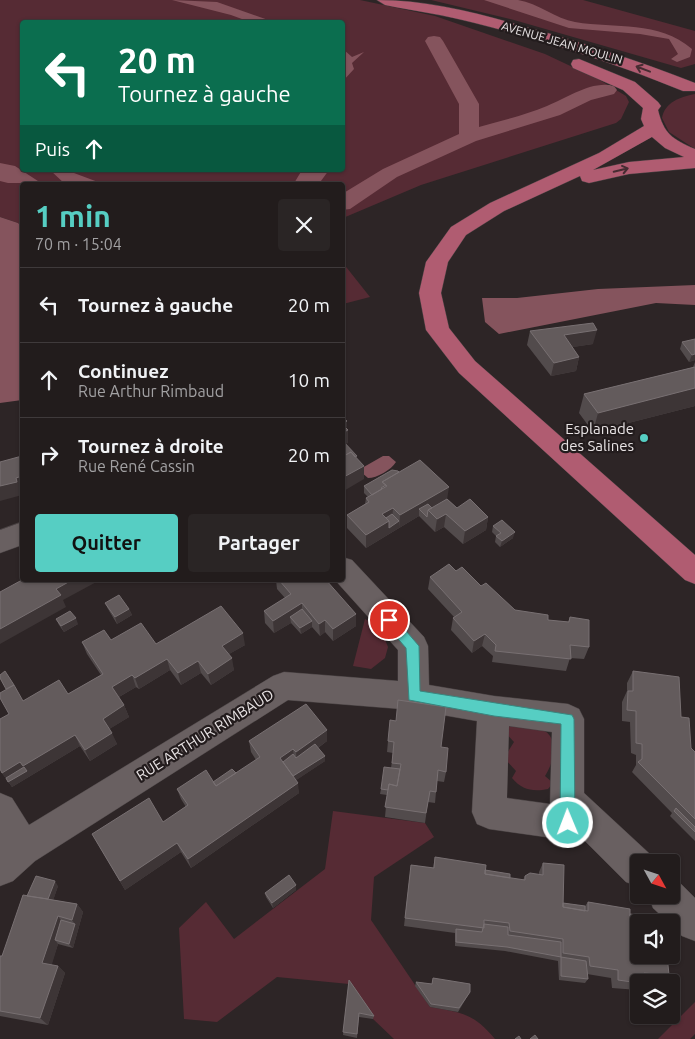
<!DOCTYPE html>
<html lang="fr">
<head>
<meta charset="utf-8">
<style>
	body { margin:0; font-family:Ubuntu,sans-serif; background:#2a2525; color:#f1f3f6; height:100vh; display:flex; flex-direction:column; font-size:19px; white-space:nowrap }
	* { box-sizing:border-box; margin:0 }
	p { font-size:16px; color:#a2a1a3 }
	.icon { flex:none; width:28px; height:28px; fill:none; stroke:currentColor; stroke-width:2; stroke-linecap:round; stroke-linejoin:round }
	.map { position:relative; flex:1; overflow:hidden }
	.sheet { position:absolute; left:20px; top:182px; width:325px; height:400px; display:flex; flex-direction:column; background:#221c1c; border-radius:5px; box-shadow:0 1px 4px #0004,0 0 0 1px #3f3a3b }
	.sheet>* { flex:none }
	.hud { position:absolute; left:20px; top:20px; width:325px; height:152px; border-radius:5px; box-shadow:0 1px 4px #0004,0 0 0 1px #3f3a3b; background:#0b6e4f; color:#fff; overflow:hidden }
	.needle { width:32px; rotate:130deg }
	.tools { position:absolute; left:630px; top:854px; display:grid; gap:10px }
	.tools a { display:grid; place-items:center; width:50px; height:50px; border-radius:5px; background:#221c1c; box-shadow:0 1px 4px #0004,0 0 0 1px #3f3a3b; font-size:25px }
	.pin { position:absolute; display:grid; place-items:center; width:42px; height:42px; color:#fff; margin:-21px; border:2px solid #fff; border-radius:50%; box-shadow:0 1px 5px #0007 }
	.me { position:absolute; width:55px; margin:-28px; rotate:359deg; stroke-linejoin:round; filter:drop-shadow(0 0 4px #0008) }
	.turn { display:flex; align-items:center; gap:18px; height:105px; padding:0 15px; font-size:22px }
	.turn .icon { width:65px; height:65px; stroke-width:2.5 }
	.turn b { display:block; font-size:35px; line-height:42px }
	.then { display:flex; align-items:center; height:48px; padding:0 15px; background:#0003; gap:10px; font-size:19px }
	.round { display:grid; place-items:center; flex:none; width:52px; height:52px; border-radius:5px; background:#2a2525 }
	.headline { display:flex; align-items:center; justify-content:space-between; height:85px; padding:0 15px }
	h1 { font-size:30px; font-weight:600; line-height:38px; color:#56cec3 }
	.action { display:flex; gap:10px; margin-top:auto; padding:10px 15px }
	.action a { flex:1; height:58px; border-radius:5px; background:#56cec3; color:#111; font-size:20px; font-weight:600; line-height:58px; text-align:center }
	.action a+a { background:#2a2525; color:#f1f3f6 }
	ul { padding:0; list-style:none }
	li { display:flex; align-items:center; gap:15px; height:75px; padding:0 15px; border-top:1px solid #3f3a3b }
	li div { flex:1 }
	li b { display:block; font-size:19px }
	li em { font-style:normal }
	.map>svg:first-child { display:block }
</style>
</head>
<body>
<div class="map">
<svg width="695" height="1039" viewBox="0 0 695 1039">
	<rect width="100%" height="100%" fill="#2d2526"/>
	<path fill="#562b34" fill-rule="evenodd" d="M0 0H360L435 16 545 54 598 79 626 96 629 102 621 119 616 123 421 185 343 218 342 185H22V227L18 223 0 217ZM22 22H342V170H22Z
		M431 0H583L695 31V64L681 68 514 20Z
		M695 94V149L669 132 662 118C665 102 680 97 695 94Z
		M343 263 370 297 343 304Z
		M365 619 380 627 388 647 385 658 371 669 353 666Z
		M509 726C517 726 529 725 537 727 561 735 555 760 545 776L553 783 548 789C533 792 522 790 512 778L516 771 504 758 514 742 503 730Z
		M333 811 425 823 434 837 374 877 371 920 430 1007C463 1013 473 1013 495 1039H394L373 1019 349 984 277 977 217 1022 184 1019 179 928 206 902 234 939 325 869Z
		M695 1002V1034L690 1039H658Z"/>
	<path fill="#85545d" d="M172 0 217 2 274 22H250L231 15Z
		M484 0C495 0 507 0 518 0 538 3 556 19 575 22 616 29 658 20 692 49L690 57 677 62 671 59 678 54 669 39 640 34 569 28Z
		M343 49 352 57 364 52 352 63 354 69 343 81Z
		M0 163 15 166 41 183H8L0 181Z
		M50 170H71L74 173 106 185H66Z
		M302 170H329L318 185H293Z
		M0 217 18 223 22 227V400L0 403Z
		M695 285V305L656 303 499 334 485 322 482 298H517L598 289Z
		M383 456H389L396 462C391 470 377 478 368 478L361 472 362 468Z"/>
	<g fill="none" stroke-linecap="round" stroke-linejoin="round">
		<path fill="#85545d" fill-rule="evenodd" d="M434 36 440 37 443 41 479 104V127C501 121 525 115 547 106 567 98 592 80 614 86L617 90 614 94 591 100 560 115 476 141 397 177 350 209 342 210V194L383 169 459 134V104L425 41 428 37Z"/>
		<g stroke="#484142" stroke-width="1">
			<path id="minor" d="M22 522V545L0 553V530Z
				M342 557 352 560 424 637 428 646 429 685 494 696 568 704 579 709 584 719V793L652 856 654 862H639V887L626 882 579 835 567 840 489 829 477 824 472 812 477 721 414 710 288 700 35 861 13 881 0 886V793L12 798 29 825 273 676 284 672 398 681V650L335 580H342ZM509 726 552 732 550 804 507 798Z
				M671 879 679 882 695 898V941L682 936 671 926V922H668L653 908 648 895H671Z"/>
		</g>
		<g stroke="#484142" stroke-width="1">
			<path id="major" d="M377 0C424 0 470 11 515 24 576 40 636 60 695 83V91H683C615 63 546 41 475 23 445 15 415 11 385 5Z
				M579 59 635 82 658 102 661 106 658 110C664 134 672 139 695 149V168L629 174 589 183 582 181 580 176 504 211 466 235 448 262 441 293 449 328 475 361 695 555V584L685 580 459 373 426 330 419 293 426 262 451 227 490 203 599 153 644 126 641 119 643 108 623 90 573 68 571 64 573 60ZM652 137 665 148 684 157 629 162 593 170Z"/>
		</g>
		<use href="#minor" fill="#696061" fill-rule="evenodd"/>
		<use href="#major" fill="#b05c71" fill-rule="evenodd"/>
	</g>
	<path fill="#524b4c" d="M530 331 593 344 572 347 579 357 576 371 551 376 527 345Z
		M695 339V360L689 362 680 349 682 342Z
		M695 362V406L593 432 579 413 584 394 694 367H693Z
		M398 471 447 499 457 508 488 517 486 530 463 544 444 527 435 532 419 516 366 548 347 528V515L365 504 366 498 368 497 364 493V486Z
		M493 526 513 538 500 547 495 542 496 536 492 532Z
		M456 571 481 586 515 610 548 620 568 622 570 617 589 647 584 659 570 658 566 671 492 662 493 656 482 646 472 653 451 630 453 618 454 617 428 589 430 577Z
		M276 580H326L356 626 333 641 325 632 320 636 312 627 301 634 291 623 274 633 265 623 264 611 285 598 277 589Z
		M105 603 129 609 132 615 117 624 108 609Z
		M56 619 78 624 64 632 59 625Z
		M111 640 156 644 245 645 229 654 234 670 211 685 201 673 181 685 170 670 139 689 136 687 119 697 124 705 129 717 109 729 117 744 90 761 80 746 12 787 2 773 9 714 6 689 23 701 68 694 101 675 87 654 82 642Z
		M633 671 681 717 691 748 695 752V841L670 816 672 813 632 772 636 765V755L631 753 630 722 622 721V702L627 691V683Z
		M249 741H327L318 748 325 761 296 780 299 793 191 868 181 852 125 890 92 834 163 822 186 807 181 799 177 789 213 782 236 773 256 760 251 752Z
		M388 741 441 747 446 772 444 782 437 781 435 803 428 802 425 823 385 817 387 795 380 794 381 789 391 768 393 753 387 752Z
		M435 857 485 870 510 878 523 880 525 876 539 875V872L543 863 563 903 585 906 588 902 630 914 639 922 669 975 665 979 639 982 638 995V990L612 988 611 978 587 974 588 979 585 983 559 980 558 961 505 951 455 946V933L404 926 411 865 433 868Z
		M58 886 53 900 77 904 83 912 73 948 58 944 51 965 58 966 65 973 48 1025 0 1016V956H2L27 896Z
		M296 890 273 908 266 897 265 893Z
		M433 978 470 992 458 1012 430 1007 415 986 416 982 432 984Z
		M349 980 374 1016 373 1019 359 1017 357 1038 343 1035Z"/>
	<path fill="#3d3536" d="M597 330 593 344 561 349 564 335Z
		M695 354V360L689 362 692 355Z
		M579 357 576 371 551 376 554 363Z
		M695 388V406L593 432 598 413Z
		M347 421V428L342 424Z
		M348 430V443L342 446V433Z
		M364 466V479L342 492V478Z
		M22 476V491H21L22 495 0 501V486L16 478Z
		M449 487 447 500 423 513 419 509V516L399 528 400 515Z
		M393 508 392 521 389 523V534L366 548V535L382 514Z
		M446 514 444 527 435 532 437 519Z
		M488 517 486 530 463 544 465 531Z
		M399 521V528L389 534V528Z
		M515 532 513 538 500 547 502 541Z
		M72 580H100L63 600 66 607 0 644V629L56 589Z
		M302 603V616L290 617 291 623 274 633 273 621Z
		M129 609 132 615 117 624 115 617Z
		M356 614V626L333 641V629Z
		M76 618 78 624 64 632 61 626Z
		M325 620V632L320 636 319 624Z
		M312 621V627L301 634 300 628Z
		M243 633 245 645 224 657 222 646Z
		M485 634 482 646 472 653 474 641Z
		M232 658 234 670 211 685 208 674Z
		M167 659 170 670 139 689 135 678Z
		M198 661 201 673 181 685 178 673Z
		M132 675 136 687 117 698 112 687Z
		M124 705 129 717 108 730 103 719Z
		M327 730V741L297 763 296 752Z
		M112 733 117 744 90 761 85 750Z
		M75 735 80 746 12 787 2 773 20 762 26 771 23 766Z
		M293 749 294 760 284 767 280 758Z
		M325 756V761L292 783 291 778Z
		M298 783 299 793 191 868 188 859Z
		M177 843 181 852 125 890 120 881Z
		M55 881 58 886 51 907 47 902Z
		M296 885V890L273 908 272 903Z
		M77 904 83 912 73 948 69 944 75 924 72 920Z
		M58 916 64 925 55 940 58 944 50 971 42 963Z
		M58 966 65 973 48 1025 40 1018Z"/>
	<path fill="#635b5c" stroke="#787072" d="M593 323 597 330 564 335 579 357 554 363 530 331Z
		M695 339V354L692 355 682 342Z
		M695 367V388L598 413 584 394Z
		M342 417 347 421 342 424Z
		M342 424 348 430 342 433Z
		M342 440 357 456 355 457 351 452 342 457Z
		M351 452 364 466 342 478V457Z
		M22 456V476L16 478 17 482 0 486V462Z
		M420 460 449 487 400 515 393 508 382 514 389 521 366 535 347 515 369 502 366 498 387 486 382 482Z
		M392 470 398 471 399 472 382 482 386 485 381 488 382 489 372 495 364 486Z
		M447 499 457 508 470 499 488 517 465 531 446 514 437 519 428 510Z
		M428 504 432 508 428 510 427 517 419 509Z
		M392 514 399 521 389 528V521L386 518Z
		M502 520 515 532 502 541 496 536 501 533 493 526Z
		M449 564 456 571 462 567 481 586 486 583 515 610 548 615V620L569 622 570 617 589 620V647L570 645 571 659 495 651 496 645 485 634 474 641 453 618 462 612 430 577Z
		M22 580H72L56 589 61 595 0 629V592Z
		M279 580H326L356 614 333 629 325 620 319 624 302 603 273 621 264 611 291 594Z
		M119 595 129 609 115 617 105 603Z
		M221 606 243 633 222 646 232 658 208 674 198 661 178 673 167 659 135 678 132 675 112 687 124 705 103 719 112 733 85 750 75 735 23 766 20 762 2 773 0 769V719L9 714 0 698V693L14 685 23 701 59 680 68 694 103 674 82 642 104 630 111 640 141 623 156 644Z
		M302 609 312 621 300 628 290 617Z
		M70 611 76 618 61 626 56 619Z
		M5 671 14 685 6 689 0 678V675Z
		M633 671 679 677 681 717 689 718 691 748 695 752V819L638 762 642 759V744L636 743V711L627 710 628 691H633Z
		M398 700 446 707 441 747 448 748 446 772 438 770 436 792 430 791 426 813 385 807 389 784 397 786 401 764 392 763 394 742 388 741 390 720 396 721Z
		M306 704 327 730 296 752 293 749 280 758 298 783 188 859 177 843 120 881 92 834 149 798 163 822 188 805 177 789 206 770 216 786 260 757 249 741Z
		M315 744 325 756 293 776 283 762 293 754 296 758Z
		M24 767 27 771 8 782 6 778Z
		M384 767 400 769 397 786 389 784 388 790 381 789Z
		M232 769 236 773 216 786 213 782Z
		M676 808 695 827V832L674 811Z
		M435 857 486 865 485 874 525 880V876L530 873 543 875V863L564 865 563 907 588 911V902L630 909V916L641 918 640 922H639V955H667L669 975 644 973 645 982 639 983 618 980V970L590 966 589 957 563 953V939L510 931 509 923 484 920V928L405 918 411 865 434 868Z
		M485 870 510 874V878L485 874Z
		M289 875 296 885 272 903 265 893Z
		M36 876 55 881 48 899 27 896Z
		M23 895 77 904 72 920 58 916 42 963 58 966 40 1018 0 1011V956H2Z
		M563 903 585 906V911L563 907Z
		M630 914 637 915V917L630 916Z
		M61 920 75 924 69 944 55 940Z
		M484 924 508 927V935L561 942V957L507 947 456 942V929L482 932Z
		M561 957 586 961 588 979 561 976Z
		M644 977 665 979 666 982H645Z
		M433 978 470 984V992L459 1008 431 1004 416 982 432 984Z
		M349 980 374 1016 359 1013 357 1034 343 1032Z
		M535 1035 538 1039H530Z
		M519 1036 521 1039H515Z"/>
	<defs><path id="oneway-shaft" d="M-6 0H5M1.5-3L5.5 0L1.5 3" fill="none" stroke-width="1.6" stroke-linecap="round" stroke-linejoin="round" transform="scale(1.25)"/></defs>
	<g stroke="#462c32">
		<use href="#oneway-shaft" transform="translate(643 69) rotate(-159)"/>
		<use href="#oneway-shaft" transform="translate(621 170) rotate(-13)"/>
	</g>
	<path fill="#56cec3" stroke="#38867f" d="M389 615 394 617 419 646 420 691 572 715 574 719 575 823 573 828 568 830 562 828 560 823 561 724 494 716 409 700 406 648 385 624 383 620 385 617Z"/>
	<circle fill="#56cec3" stroke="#231c1d" stroke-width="2" cx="644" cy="438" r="5"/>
	<g text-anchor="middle" stroke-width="4.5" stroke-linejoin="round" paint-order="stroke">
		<g font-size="12" fill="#e9e4e5" stroke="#231c1d">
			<text transform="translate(562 43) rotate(16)" y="4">AVENUE JEAN MOULIN</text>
		</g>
		<g font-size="15" fill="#e9e4e5" stroke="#231c1d" text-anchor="end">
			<text x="634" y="434">Esplanade<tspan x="634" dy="17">des Salines</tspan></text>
		</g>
		<g font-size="15" fill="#e9e4e5" stroke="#231c1d">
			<text transform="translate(205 735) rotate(-32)" y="5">RUE ARTHUR RIMBAUD</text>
		</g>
	</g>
</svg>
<div class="tools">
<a><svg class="needle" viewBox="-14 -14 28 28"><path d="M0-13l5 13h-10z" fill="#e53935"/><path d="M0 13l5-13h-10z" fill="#a2a1a3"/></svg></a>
<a><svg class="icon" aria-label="sound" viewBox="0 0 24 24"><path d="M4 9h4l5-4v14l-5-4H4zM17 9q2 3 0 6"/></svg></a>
<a><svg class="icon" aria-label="layers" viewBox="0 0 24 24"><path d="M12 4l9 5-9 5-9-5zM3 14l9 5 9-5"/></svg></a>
</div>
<div class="pin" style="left:389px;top:620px;background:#d93025"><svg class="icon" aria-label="arrive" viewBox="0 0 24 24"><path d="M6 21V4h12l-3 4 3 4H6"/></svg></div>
<svg class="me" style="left:568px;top:823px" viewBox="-20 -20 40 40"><circle r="17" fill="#56cec3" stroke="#fff" stroke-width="3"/><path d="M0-11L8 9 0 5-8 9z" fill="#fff"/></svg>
<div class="hud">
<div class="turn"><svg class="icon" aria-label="left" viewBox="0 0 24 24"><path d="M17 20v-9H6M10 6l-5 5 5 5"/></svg><div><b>20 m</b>Tournez à gauche</div></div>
<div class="then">Puis<svg class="icon" aria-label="ahead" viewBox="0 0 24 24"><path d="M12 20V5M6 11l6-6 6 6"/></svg></div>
</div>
<section class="sheet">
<div class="headline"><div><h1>1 min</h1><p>70 m · 15:04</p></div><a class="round"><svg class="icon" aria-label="close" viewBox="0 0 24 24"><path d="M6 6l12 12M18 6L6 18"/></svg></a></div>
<ul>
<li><svg class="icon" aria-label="left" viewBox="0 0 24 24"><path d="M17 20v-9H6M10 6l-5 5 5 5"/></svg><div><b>Tournez à gauche</b></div><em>20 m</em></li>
<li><svg class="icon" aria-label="ahead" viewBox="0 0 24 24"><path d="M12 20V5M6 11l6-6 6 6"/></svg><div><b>Continuez</b><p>Rue Arthur Rimbaud</p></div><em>10 m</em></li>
<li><svg class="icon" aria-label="right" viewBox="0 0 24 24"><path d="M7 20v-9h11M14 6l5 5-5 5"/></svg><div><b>Tournez à droite</b><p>Rue René Cassin</p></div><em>20 m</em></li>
</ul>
<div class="action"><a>Quitter</a><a>Partager</a></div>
</section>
</div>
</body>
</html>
